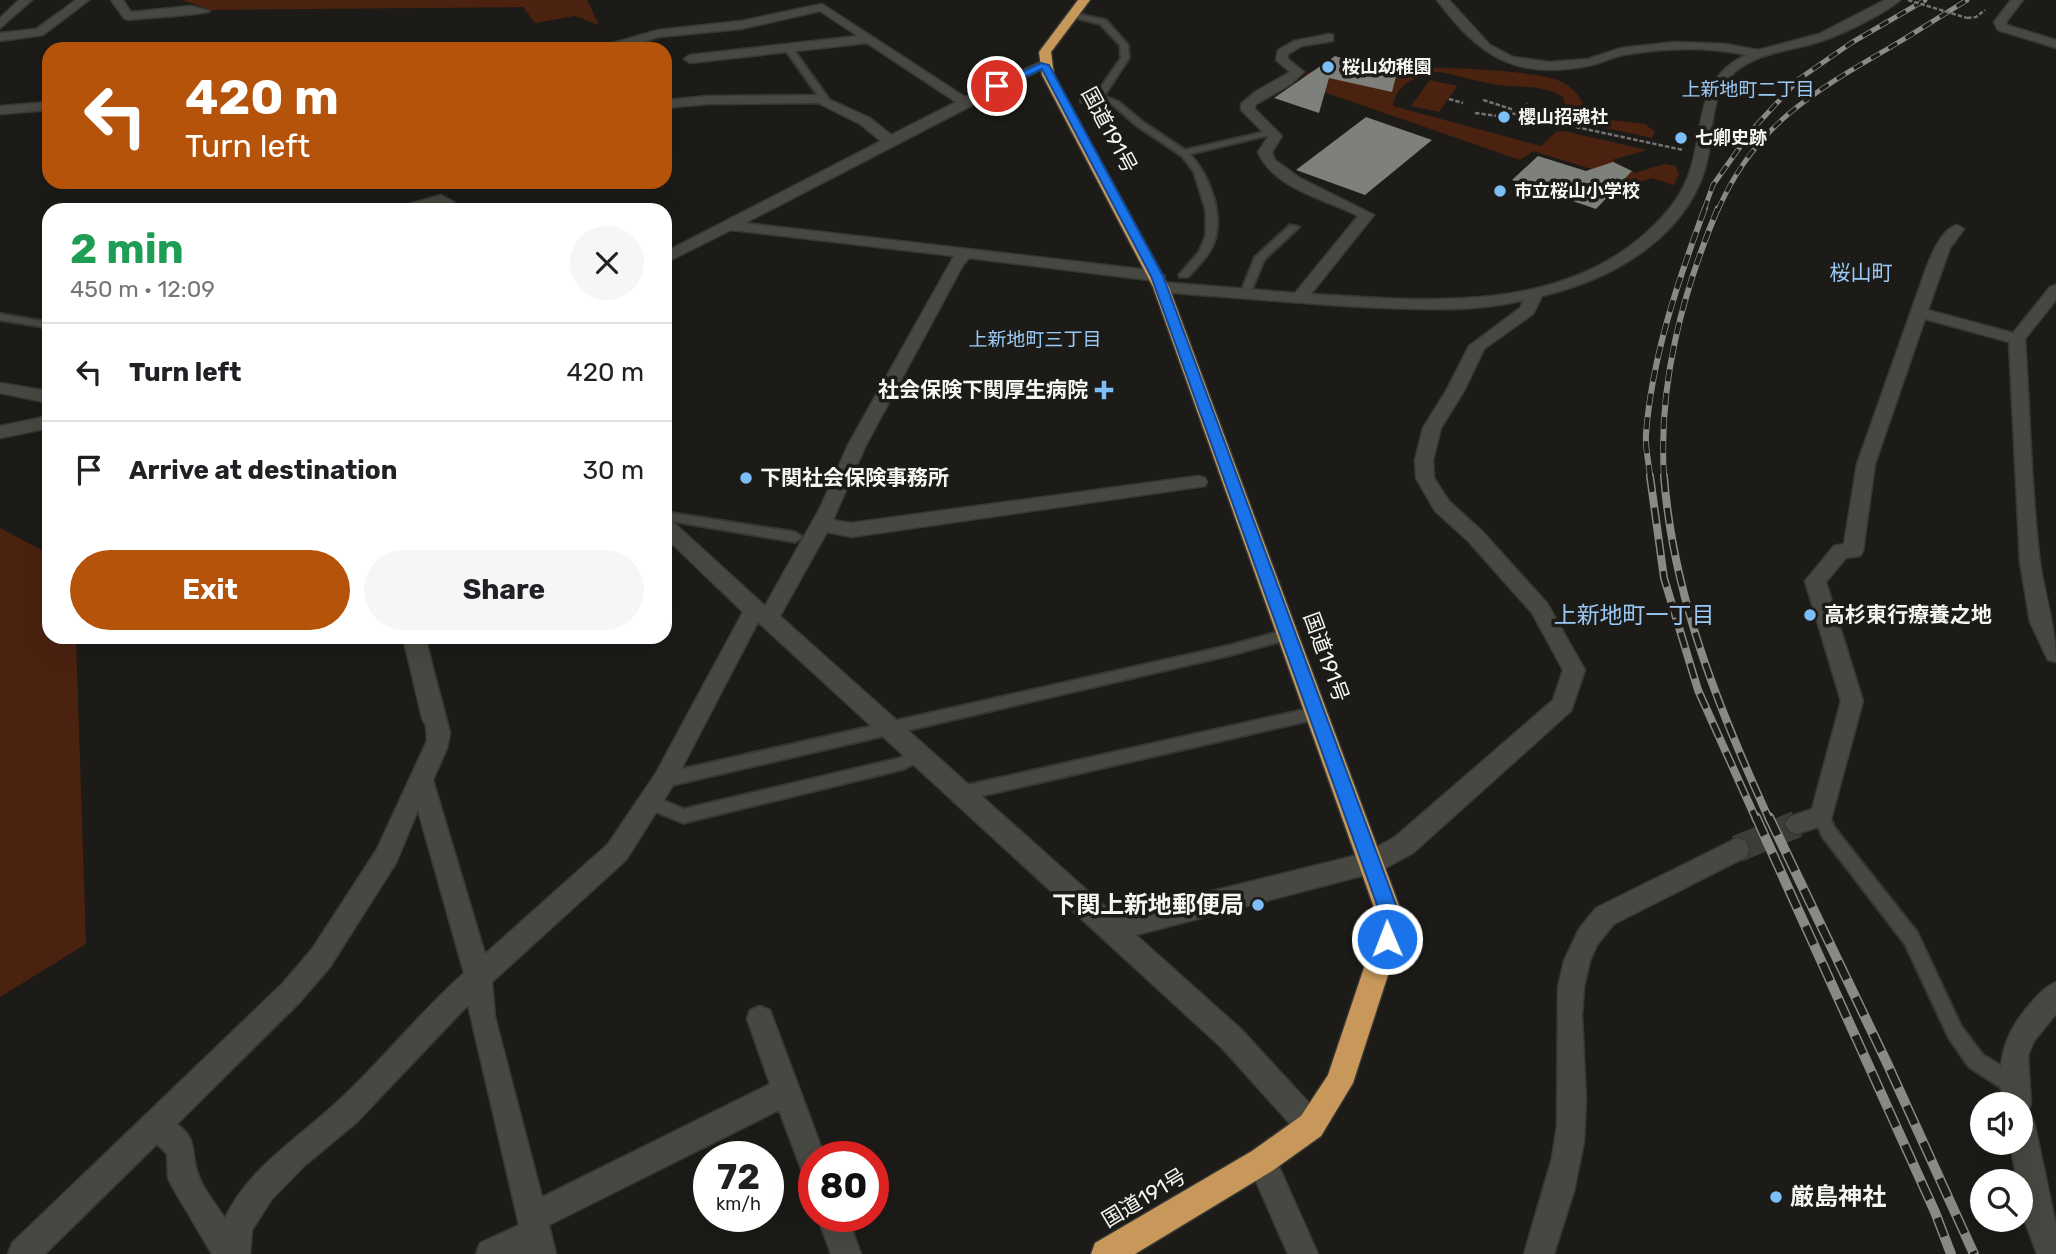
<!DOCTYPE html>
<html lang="en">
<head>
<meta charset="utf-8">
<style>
	body { margin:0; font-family:Rubik,"Noto Sans JP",sans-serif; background:#f6f6f6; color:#202124; height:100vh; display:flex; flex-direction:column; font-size:26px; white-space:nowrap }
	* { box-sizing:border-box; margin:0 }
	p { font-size:23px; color:#757577 }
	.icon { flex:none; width:38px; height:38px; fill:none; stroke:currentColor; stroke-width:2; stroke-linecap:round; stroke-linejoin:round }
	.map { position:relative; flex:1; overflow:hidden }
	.drawer { position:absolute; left:42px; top:203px; width:630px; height:441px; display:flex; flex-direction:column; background:#fff; border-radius:21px; box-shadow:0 7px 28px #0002 }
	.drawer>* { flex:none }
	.top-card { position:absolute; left:42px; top:42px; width:630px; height:147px; border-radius:21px; box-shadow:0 7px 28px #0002; background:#b45309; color:#fff; overflow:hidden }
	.buttons { position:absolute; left:1970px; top:1092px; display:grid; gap:14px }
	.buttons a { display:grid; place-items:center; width:63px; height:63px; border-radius:50%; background:#fff; box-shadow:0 7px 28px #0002; font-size:35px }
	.speed { position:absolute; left:693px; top:1141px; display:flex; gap:14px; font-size:35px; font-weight:700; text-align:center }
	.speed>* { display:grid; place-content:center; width:91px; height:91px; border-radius:50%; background:#fff; box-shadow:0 7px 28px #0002; line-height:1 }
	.speed small { font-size:18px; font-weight:400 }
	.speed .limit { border:10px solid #d22; background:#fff; color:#111 }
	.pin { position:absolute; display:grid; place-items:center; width:60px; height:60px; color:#fff; margin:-30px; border:4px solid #fff; border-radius:50%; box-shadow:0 2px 7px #0007 }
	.me { position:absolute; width:77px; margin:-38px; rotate:359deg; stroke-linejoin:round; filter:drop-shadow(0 0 5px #0008) }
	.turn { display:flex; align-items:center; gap:24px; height:147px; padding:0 28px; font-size:32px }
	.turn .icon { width:91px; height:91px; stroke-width:2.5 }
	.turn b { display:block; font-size:49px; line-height:60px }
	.round { display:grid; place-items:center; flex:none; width:74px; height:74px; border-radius:37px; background:#f6f6f6 }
	.headline { display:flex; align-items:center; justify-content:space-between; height:119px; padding:0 28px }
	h1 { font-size:42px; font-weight:700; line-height:52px; color:#1e9e55 }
	.primary-button { display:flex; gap:14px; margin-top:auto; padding:14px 28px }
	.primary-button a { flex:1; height:80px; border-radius:42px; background:#b45309; color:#fff; font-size:28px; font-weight:700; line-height:80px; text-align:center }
	.primary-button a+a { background:#f6f6f6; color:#202124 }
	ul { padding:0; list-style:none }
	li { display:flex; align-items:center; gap:21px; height:98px; padding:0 28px; border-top:2px solid #e0e0e0 }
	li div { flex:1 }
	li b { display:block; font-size:26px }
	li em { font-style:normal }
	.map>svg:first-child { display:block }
</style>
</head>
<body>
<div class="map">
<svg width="2056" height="1254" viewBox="0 0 2056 1254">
	<rect width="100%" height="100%" fill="#1c1b17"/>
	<path fill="#4b220f" d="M182 0H587L599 25 575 16 535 23 523 7 212 10Z
		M1393 66C1427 68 1540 68 1564 83 1577 91 1584 102 1587 117L1645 124 1655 132 1652 138 1569 120 1563 97C1542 84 1523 88 1499 85 1479 82 1459 76 1440 72 1420 73 1395 85 1393 106L1541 146 1556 132 1564 131 1647 150 1612 160 1635 173 1664 164 1675 166 1679 174 1674 185 1652 178 1636 183 1533 151 1520 160 1298 83 1308 72 1365 83 1381 70Z
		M1430 80 1457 86 1439 112 1411 106Z
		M0 528 49 554V637H76L86 944 0 997Z"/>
	<path fill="#7d807b" d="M1335 56 1396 76 1392 92 1329 78 1319 113 1274 98Z
		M1366 117 1432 140 1365 195 1296 170Z
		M1538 156 1586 171 1613 162 1632 171 1596 209 1512 180Z"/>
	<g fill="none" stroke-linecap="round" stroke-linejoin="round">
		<path stroke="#3d3c38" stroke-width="27" stroke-dasharray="27 13" stroke-linecap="butt" d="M1737 849 1797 824"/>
		<g stroke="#363633" stroke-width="4">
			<path id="lane" d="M1069 12 1106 20 1128 45 1129 58 1104 96 1119 102 1143 122 1185 150 1273 130 1277 133 1190 154C1210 176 1226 218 1212 247 1206 259 1196 268 1188 277H1180L1179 275 1199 252 1206 235V211L1194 172 1182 156 1137 126 1113 105 1104 101 1081 102V98L1095 96 1121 58 1120 45 1100 24 1069 16Z
				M785 46H791L831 102 830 104H824L784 48Z
				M1290 225 1299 227 1264 260 1252 289H1244L1243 287 1255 257Z
				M0 314 49 322V328L0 320Z
				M665 512 795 532 802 537 795 542 665 520Z
				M1288 629 1293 630 1295 634 1293 638 1231 655 664 787 659 785 656 780 659 775 664 773 1231 645Z
				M1316 707 1321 709 1323 713 1321 717 1316 719 963 800 957 798 955 793 957 788 963 786Z
				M919 748 924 750 927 754 924 758 904 769 683 823 644 807 642 802 644 797 650 795 684 809 900 758Z
				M1822 809 1828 811 1834 827 1917 932 1961 1026 1983 1055 2020 1077 2022 1084 2020 1091 2013 1093 2006 1091 1969 1067 1949 1038 1905 944 1822 836 1814 816 1816 811Z"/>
		</g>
		<g stroke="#363633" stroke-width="3">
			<path id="street" d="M19 0H32L0 28V18Z
				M76 0H89L43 35 0 41V33L36 29Z
				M111 0H123L131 12 191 6 210 11C205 15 141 18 128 20L124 18Z
				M1437 0H1449L1490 45 1513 57 1550 62 1588 59 1621 48 1675 42 1725 44 1758 50 1819 34 1885 0H1900C1883 15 1837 37 1815 43 1788 51 1757 53 1735 72 1711 92 1713 127 1708 156 1693 234 1614 279 1542 296L1533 314 1484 349 1464 391 1441 428 1433 460 1434 478 1449 501 1482 531 1547 603 1585 670 1571 711 1413 853 1380 871 1136 935 1242 1030 1321 1116 1325 1126 1321 1136 1311 1140 1301 1136 1222 1048 758 622 672 787 626 860 492 982 495 1017 542 1197 770 1084 747 1019 750 1010 760 1006 770 1010 825 1157H814V1181L804 1177 779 1110 549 1225 556 1254H476L480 1243 519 1225 468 1005 356 1123 304 1166 272 1199 252 1230 250 1254H212L173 1188 168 1178 167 1154 157 1144 45 1254H8L12 1243 282 984 312 949 377 849 427 741 426 726 422 718 403 637H425L450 733 447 748 433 780 485 954 608 844 656 773 743 612 665 537V519L672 521 765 606 820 508 848 445 954 256 731 230 665 263V252L881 141 860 124 818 103 708 104 665 108V100L708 96 820 95 870 118 891 135 956 102 867 43 690 63 684 59 690 55 858 36 820 11 741 29 659 37 620 49H601L603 46 658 30 741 21 822 4 965 97 1040 62H1048L1050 65 745 223 1157 271 1165 276 1157 281 969 258 963 265 866 445 833 520 851 523 1198 476 1205 478 1207 482 1205 486 851 537 827 532 780 616 1118 918 1135 910 1366 853 1395 837 1553 700 1563 670 1532 613 1468 541 1435 511 1416 478 1415 460 1423 428 1446 391 1469 346 1520 308 1524 300C1473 313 1416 309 1364 307 1296 303 1229 297 1161 292L1153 287 1161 282 1295 293 1358 216C1325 199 1274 189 1258 152L1268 137 1241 110V104L1255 92 1290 72 1276 60 1278 50 1294 41 1329 34 1333 35V41L1302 46 1288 54V59L1304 72 1291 84 1255 105V109L1282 136 1272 152 1275 160 1298 177 1374 215 1311 294C1423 301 1556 314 1646 233 1667 214 1683 195 1691 168 1704 125 1697 77 1746 55 1707 46 1663 48 1623 55 1611 57 1600 64 1587 66 1515 80 1479 56 1437 0ZM418 810 464 973C419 1013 381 1062 336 1103 297 1139 248 1169 225 1218 216 1205 203 1189 198 1174 190 1153 199 1140 177 1124L300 1002 330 967 396 863Z
				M2011 0H2023L2006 22 2007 25 2056 40V48L1998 30 1994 22Z
				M49 102V110L0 114V106Z
				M441 195 454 202 452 205 440 204 419 210H396L398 207Z
				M1957 225 1964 229 1950 248 1928 310 2013 333 2050 287 2056 285V300L2025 339C2030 413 2031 489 2040 563 2045 597 2056 628 2056 662L2048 660 2030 622 2020 562 2009 342 1925 319 1875 464 1863 551 1860 556 1846 558 1826 582 1863 701 1830 823 1797 834 1789 831 1785 824 1789 817 1812 809 1841 701 1805 581 1834 546 1844 544 1857 464 1927 266C1933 252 1942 229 1957 225Z
				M0 383 49 391V403L0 393Z
				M49 416V428L0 438V426Z
				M1737 838 1746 841 1749 849 1746 857 1614 924 1597 945 1590 961 1584 987 1582 1015 1586 1099 1584 1142 1574 1191 1554 1254H1524L1552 1158 1557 1125 1558 987 1564 961 1579 929 1596 908Z
				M2056 982V1014L2034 1041 2028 1055 2031 1104 2027 1114 2031 1116 2035 1126 2056 1225V1254H2037L2025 1222 2021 1181H2017L2010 1143H2021V1104H2003C1996 1064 2003 1034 2031 1003 2039 994 2045 987 2056 982Z
				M817 1216H847L861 1254H831Z"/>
		</g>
		<g stroke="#363633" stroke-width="3">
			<path id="secondary" d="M1262 1146 1272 1151 1318 1254H1288L1247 1161 1252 1151Z"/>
		</g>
		<g stroke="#363633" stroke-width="3">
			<path id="highway" d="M1078 0H1090L1051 52 1054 75 1169 287 1403 916 1400 938 1353 1083 1321 1136 1272 1171 1135 1254H1091L1095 1243 1252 1151 1301 1116 1328 1075 1374 938 1377 916 1153 287 1042 75 1039 52Z"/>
		</g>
		<path stroke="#74736f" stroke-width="2.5" stroke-dasharray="4.5 2" stroke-linecap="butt" d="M1967 18 1976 17 1985 10
			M1449 99 1463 103
			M1506 112 1683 150
			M1475 113 1505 117 1511 109 1483 100
			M1521 115 1527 103"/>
		<use href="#lane" fill="#484842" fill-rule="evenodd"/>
		<use href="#street" fill="#484842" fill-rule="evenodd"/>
		<use href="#secondary" fill="#484842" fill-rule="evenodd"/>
		<use href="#highway" fill="#c7985a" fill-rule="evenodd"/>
		<g stroke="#898985" stroke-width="5">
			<path id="rail-far3" d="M1704 210 1713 185 1752 130 1799 79 1851 43 1925 0
				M1718 210C1754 126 1813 92 1889 48 1915 33 1941 16 1967 0"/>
		</g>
		<g stroke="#898985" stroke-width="6">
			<path id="rail-far2" d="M1650 477C1649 463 1645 448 1646 434 1652 356 1678 281 1705 208
				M1664 477C1658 384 1682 294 1718 208"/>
		</g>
		<g stroke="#898985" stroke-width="8">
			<path id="rail-far1" d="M1650 476 1664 578 1698 690 1756 819
				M1664 476C1673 597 1719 709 1769 819"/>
		</g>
		<g stroke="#898985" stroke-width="10">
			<path id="rail" d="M1756 817 1935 1212 1951 1254
				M1769 817 1887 1063 1974 1254"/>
		</g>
		<use href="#rail-far3" stroke="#1c1b17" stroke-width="3.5" stroke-dasharray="10" stroke-linecap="butt"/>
		<use href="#rail-far2" stroke="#1c1b17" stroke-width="4.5" stroke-dasharray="12" stroke-linecap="butt"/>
		<use href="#rail-far1" stroke="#1c1b17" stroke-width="5" stroke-dasharray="16" stroke-linecap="butt"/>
		<use href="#rail" stroke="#1c1b17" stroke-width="7" stroke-dasharray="20" stroke-linecap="butt"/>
		<path stroke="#74736f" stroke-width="2.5" stroke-dasharray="4.5 2" stroke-linecap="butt" d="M1908 0 1967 18"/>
	</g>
	<path fill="#1a73e8" stroke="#114b97" stroke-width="2" d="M1041 63 1049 65 1163 276 1400 916 1394 945 1387 948 1380 945 1377 939 1381 916 1151 276 1042 69 1000 88 992 86Z"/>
	<g fill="#7dbef9" stroke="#1c1b17" stroke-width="2.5">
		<circle cx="1328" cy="67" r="7"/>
		<circle cx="1504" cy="117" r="7"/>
		<circle cx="1681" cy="138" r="7"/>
		<circle cx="1500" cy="191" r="7"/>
		<path d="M1100.5 379.5h7v7h7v7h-7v7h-7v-7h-7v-7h7z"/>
		<circle cx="746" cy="478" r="7"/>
		<circle cx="1810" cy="615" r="7"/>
		<circle cx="1258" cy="905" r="7"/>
		<circle cx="1776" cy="1197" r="7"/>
	</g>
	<g text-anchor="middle" stroke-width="7" stroke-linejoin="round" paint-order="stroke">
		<g font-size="18" font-weight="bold" fill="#f5f5f1" stroke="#1c1b17" text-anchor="start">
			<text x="1342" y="73">桜山幼稚園</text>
			<text x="1518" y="123">櫻山招魂社</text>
			<text x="1695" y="144">七卿史跡</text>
			<text x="1514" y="197">市立桜山小学校</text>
		</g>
		<g font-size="19" fill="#9ac9f5" stroke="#1c1b17">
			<text x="1748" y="96">上新地町二丁目</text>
			<text x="1035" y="346">上新地町三丁目</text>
		</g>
		<g font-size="21" fill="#f5f5f1" stroke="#1c1b17">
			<text transform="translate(1109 130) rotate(62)" y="7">国道191号</text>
			<text transform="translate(1326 657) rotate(70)" y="7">国道191号</text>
			<text transform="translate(1144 1198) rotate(-31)" y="7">国道191号</text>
		</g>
		<g font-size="21" fill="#9ac9f5" stroke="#1c1b17">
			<text x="1861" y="280">桜山町</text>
		</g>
		<g font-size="21" font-weight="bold" fill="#f5f5f1" stroke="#1c1b17" text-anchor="start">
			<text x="1088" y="397" text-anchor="end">社会保険下関厚生病院</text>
			<text x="760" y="485">下関社会保険事務所</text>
			<text x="1824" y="622">高杉東行療養之地</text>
		</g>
		<g font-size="23" fill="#9ac9f5" stroke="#1c1b17">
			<text x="1634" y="623">上新地町一丁目</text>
		</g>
		<g font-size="24" font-weight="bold" fill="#f5f5f1" stroke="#1c1b17" text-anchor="end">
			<text x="1244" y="913">下関上新地郵便局</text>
			<text x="1790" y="1205" text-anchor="start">厳島神社</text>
		</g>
	</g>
</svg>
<div class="buttons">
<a><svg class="icon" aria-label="sound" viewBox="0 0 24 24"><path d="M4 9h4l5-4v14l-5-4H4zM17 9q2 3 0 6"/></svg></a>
<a><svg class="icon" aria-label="search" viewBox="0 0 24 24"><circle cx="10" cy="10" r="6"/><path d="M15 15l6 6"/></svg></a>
</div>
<div class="speed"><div>72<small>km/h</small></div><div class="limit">80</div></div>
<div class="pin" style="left:997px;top:86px;background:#d93025"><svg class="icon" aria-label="arrive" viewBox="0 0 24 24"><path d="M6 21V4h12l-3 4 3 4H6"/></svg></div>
<svg class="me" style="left:1387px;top:939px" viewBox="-20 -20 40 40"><circle r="17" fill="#1a73e8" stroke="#fff" stroke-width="3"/><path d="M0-11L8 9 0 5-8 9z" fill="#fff"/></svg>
<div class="top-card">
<div class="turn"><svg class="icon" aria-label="left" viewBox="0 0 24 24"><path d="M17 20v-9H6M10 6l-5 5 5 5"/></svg><div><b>420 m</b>Turn left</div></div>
</div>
<section class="drawer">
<div class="headline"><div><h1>2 min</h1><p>450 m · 12:09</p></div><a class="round"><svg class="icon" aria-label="close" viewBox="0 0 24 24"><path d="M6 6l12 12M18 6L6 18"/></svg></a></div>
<ul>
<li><svg class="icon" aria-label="left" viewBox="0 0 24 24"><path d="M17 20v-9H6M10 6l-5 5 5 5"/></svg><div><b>Turn left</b></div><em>420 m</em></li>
<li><svg class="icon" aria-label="arrive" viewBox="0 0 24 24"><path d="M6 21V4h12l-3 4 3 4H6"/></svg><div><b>Arrive at destination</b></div><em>30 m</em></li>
</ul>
<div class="primary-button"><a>Exit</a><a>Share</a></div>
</section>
</div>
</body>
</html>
